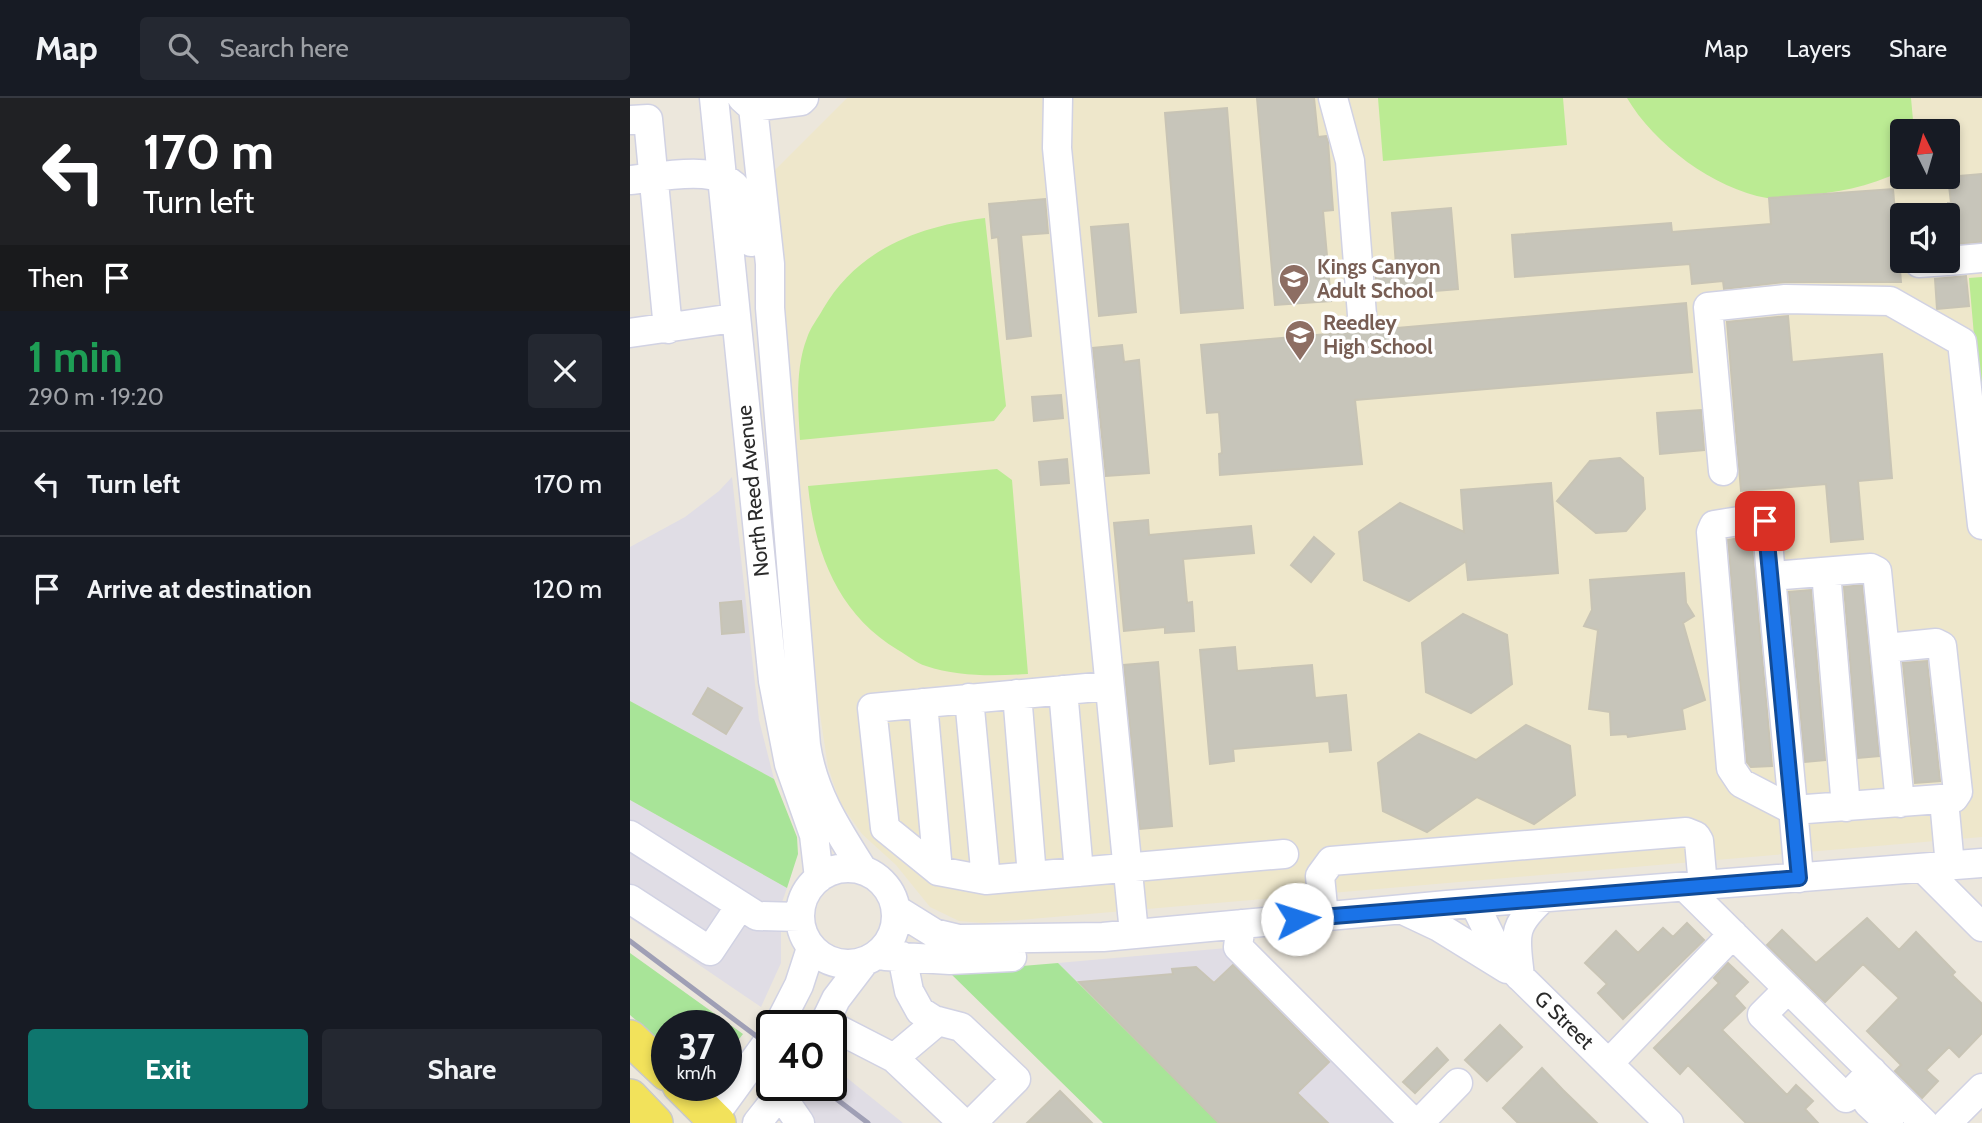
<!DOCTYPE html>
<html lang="en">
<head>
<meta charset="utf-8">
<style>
	body { margin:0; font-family:Cabin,sans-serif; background:#242831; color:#f1f3f6; height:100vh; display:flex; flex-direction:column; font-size:26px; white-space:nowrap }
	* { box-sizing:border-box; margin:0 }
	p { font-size:23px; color:#9ea1a6 }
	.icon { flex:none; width:38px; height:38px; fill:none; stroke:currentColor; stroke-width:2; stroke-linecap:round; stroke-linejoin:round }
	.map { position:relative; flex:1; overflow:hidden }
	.sheet { display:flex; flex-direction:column; background:#171b24; width:630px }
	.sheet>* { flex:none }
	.banner { background:#202124; color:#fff; overflow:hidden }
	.needle { width:46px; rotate:355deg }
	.buttons { position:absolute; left:1260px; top:21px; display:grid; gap:14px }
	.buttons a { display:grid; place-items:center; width:70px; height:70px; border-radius:7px; background:#171b24; box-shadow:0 4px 10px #0003; font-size:35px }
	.speed { position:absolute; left:21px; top:912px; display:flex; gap:14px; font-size:35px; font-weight:700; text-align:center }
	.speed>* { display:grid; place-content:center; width:91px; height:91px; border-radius:50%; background:#171b24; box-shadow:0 4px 10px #0003; line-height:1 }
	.speed small { font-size:18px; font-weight:400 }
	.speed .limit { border:4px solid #111; border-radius:10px; background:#fff; color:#111 }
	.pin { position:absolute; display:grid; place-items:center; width:60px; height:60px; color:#fff; margin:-30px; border-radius:14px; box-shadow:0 4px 10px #0006 }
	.me { position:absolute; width:77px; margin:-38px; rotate:85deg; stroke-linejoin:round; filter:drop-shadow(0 0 5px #0008) }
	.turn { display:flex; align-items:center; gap:24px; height:147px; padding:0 28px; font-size:32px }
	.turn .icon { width:91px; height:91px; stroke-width:2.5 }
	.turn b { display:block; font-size:49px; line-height:60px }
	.then { display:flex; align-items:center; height:66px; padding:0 28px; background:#0003; gap:14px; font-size:26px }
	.round { display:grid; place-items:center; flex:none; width:74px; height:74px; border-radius:7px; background:#242831 }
	.summary { display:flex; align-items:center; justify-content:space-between; height:119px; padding:0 28px }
	h1 { font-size:42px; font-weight:700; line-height:52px; color:#1e9e55 }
	.action { display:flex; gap:14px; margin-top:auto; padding:14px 28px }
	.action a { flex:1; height:80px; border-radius:7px; background:#0f766e; color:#fff; font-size:28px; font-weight:700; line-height:80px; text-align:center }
	.action a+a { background:#242831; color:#f1f3f6 }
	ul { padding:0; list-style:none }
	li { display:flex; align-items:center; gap:21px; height:105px; padding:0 28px; border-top:2px solid #363941 }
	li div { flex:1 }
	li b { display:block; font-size:26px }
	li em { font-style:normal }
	header { display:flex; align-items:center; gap:42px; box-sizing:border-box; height:98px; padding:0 35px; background:#171b24; border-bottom:2px solid #363941 }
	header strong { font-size:33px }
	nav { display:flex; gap:38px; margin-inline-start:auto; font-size:24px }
	.search { width:490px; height:63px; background:#242831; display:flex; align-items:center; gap:18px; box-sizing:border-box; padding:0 24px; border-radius:7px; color:#9ea1a6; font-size:26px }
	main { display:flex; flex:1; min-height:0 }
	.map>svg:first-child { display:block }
</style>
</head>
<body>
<header>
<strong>Map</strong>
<div class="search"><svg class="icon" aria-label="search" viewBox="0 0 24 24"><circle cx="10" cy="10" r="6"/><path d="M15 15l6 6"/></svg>Search here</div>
<nav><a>Map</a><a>Layers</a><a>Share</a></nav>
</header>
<main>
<section class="sheet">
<div class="banner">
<div class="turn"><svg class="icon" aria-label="left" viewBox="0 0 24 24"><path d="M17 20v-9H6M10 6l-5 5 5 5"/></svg><div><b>170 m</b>Turn left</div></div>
<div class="then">Then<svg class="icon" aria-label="arrive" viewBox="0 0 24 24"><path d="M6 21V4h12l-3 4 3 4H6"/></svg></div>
</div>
<div class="summary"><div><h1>1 min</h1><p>290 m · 19:20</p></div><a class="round"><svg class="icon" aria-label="close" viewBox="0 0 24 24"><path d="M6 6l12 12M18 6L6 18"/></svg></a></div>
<ul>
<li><svg class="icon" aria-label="left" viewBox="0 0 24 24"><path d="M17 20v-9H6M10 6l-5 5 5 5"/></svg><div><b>Turn left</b></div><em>170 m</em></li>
<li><svg class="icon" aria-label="arrive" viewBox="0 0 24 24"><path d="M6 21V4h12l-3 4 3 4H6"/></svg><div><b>Arrive at destination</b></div><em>120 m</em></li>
</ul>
<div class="action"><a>Exit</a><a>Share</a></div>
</section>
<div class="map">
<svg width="1352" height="1025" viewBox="0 0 1352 1025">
	<rect width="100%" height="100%" fill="#ece7dc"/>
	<path fill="#e0dde5" d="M102 379 129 622 144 681 0 603V449L55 419 89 393Z
		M0 702 157 790 151 807V865L131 909 0 820Z
		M608 849 784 1025H589L428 865Z
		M201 967 273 1025H155L182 987H201Z"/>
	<path fill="#eee7cb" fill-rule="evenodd" d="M217 0H1352V739L354 825 329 823 300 809 266 767 232 736 210 705 198 669 188 603 157 261 145 72ZM1272 33H1318V79H1272ZM1272 117H1318V163H1272Z"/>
	<path fill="#a8e498" d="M0 603 144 681 167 739 168 756 157 790 0 702Z
		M0 855 113 936 96 958V928H37V949L0 917Z
		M428 865 589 1025H473L319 874Z"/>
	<path fill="#bbeb93" d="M748 0H933L937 47 753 63Z
		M997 0H1281L1284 33H1272V73C1238 89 1206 95 1169 98 1159 99 1147 102 1137 100 1084 91 1024 46 997 0Z
		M355 120 376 308 364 323 170 342C168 309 165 271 177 240 180 230 188 220 193 211 228 151 289 128 355 120Z
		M1352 179V329L1339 180Z
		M367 371 382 382 398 576C365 578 328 579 296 568 286 565 277 557 268 552 208 516 185 455 178 388Z"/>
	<path fill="#c7c5ba" stroke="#c8c4b5" stroke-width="2" d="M627 0H684L688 39 696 38 698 44 703 112 693 113 701 203 645 207Z
		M597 10 613 210 551 215 535 15Z
		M1352 76V144L1324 146 1322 128H1318V105H1321L1318 79Z
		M1263 91 1271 184H1155L1094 191 1093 183 1062 186 1060 166 885 179 882 137 1041 125 1042 134 1141 126 1139 100Z
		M415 101 418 135 391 137 401 238 377 241 368 139 362 140 359 106Z
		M821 110 828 191 769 196 768 190 747 191 745 169 766 167 762 115Z
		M498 126 506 214 469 218 461 129Z
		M1336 178 1339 208 1307 211 1305 181Z
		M1056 205 1062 274 725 302 732 366 590 377 589 356 592 355 589 314 577 315 571 247Z
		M1158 218 1162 264 1252 256 1262 380 1228 383 1233 441 1201 444 1196 386 1111 393 1097 224Z
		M492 247 494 264 509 262 519 375 476 378 463 250Z
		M431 297 433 320 404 323 402 299Z
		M1071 312 1074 352 1030 356 1027 315Z
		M990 360 1013 380 1015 411 996 433 966 435 927 403 960 363Z
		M437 361 439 385 411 387 409 364Z
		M921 385 928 475 838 482 836 463 779 503 734 482 729 434 770 405 834 434 831 392Z
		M518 422 519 437 621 428 624 455 553 461 557 505 562 504 564 533 535 535V529L494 533 484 425Z
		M1121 438 1142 668 1121 669 1117 664 1098 442Z
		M684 439 704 456 681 484 661 467Z
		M1054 475 1056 505 1064 518 1053 525 1075 602 1052 611 1055 631 998 639 997 636 981 637 980 614 959 611 968 532 954 528 962 512 960 482Z
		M1232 487 1249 658 1228 660 1214 489Z
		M1181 492 1195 662 1175 664 1159 494Z
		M111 503 114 534 92 536 90 505Z
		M833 516 877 537 882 586 841 615 796 594 792 545Z
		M605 549 607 573 682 567 685 600 716 597 721 652 700 654 699 643 603 651 604 663 580 666 570 552Z
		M1297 563 1310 683 1285 685 1273 565Z
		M528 564 542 728 510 731 494 567Z
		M78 590 112 610 96 636 63 616Z
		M896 627 940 648 945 697 904 726 847 699 797 734 753 713 748 665 789 636 846 662Z
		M1237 820 1269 852 1286 834 1325 874 1322 877 1352 906V935L1329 959 1319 949 1296 972 1308 983 1292 1000 1265 973 1271 967 1237 933 1269 900 1233 866 1195 904 1137 847 1152 832 1186 865Z
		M1057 825 1074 842 993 921 968 895 977 886 955 865 986 833 1008 855 1033 830 1043 839Z
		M1098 865 1118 884 1104 898 1115 910 1092 932 1157 997 1166 987 1183 1003 1175 1011 1188 1025H1116L1058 967 1050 976 1024 950 1089 885 1084 880Z
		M603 867 699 964 667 995 698 1025H589L449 884 543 876 542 871 566 869 584 885Z
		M870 927 892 949 857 983 835 962Z
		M807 950 818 962 785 995 773 984Z
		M912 970 933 992 967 1025H888L873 1010Z
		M430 993 462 1025H397Z"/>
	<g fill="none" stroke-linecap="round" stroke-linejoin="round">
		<g stroke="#d1d2e3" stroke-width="31">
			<path id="minor" d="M84 0 143 583 159 666 184 737 189 780
				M112 0 122 9 171 3 174 0
				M122 0 140 166V210L176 647C183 695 207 731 233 772
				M428 0 427 50 504 835
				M703 0 720 63 732 217
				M0 22 18 21 38 231
				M0 82C31 79 99 62 112 100 117 113 118 130 121 144
				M1318 163 1352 160
				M1289 165 1317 163
				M0 235 104 220
				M1093 373 1078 209 1155 201 1260 203 1332 244 1352 427
				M1196 474 1216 709
				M1141 478 1241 470 1247 473 1270 705
				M478 588 242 610 255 730 308 773 356 782 654 756
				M433 592 449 774
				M387 596 402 778
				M339 600 356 782
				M293 605 308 773
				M1314 702 1320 768
				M0 737 127 818 170 819
				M170 818a48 48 0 1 1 96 0a48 48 0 1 1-96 0Z
				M1293 770 1352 829
				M1169 780C1160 663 1146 547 1137 430L1135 423 1128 420 1084 427 1081 434 1101 670 1111 685 1163 712 1324 700 1328 694 1312 548 1306 545 1256 550
				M1055 789 1294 1025
				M0 801 80 853 110 808
				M845 807 871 860 1039 1025
				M267 812 304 835 329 841 473 839 817 807 1352 765
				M773 812 809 829 877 871
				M694 819 690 778 701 763 1056 734 1066 738 1069 743 1073 788
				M611 826 608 849 784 1025
				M255 858 320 862 382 859
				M272 858 279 893 290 913 304 922 331 929 386 981 342 1025
				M890 879C886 839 880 830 912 801
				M1158 891 1132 917 1216 1000 1242 973
				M194 924 264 960 333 1025
				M148 928 169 887 181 850
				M193 928 206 901 235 863
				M264 960 308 923
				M979 965 1103 836
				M150 996 170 1025
				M1238 1005 1259 1025
				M79 1025 142 938
				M127 1025 157 987
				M789 1025 828 985
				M1317 1025 1352 990"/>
		</g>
		<g stroke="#c8c8c8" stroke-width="38">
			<path id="major" d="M0 940 37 975
				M50 987 88 1025
				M0 999 25 1025"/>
		</g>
		<use href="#minor" stroke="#fff" stroke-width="28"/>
		<use href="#major" stroke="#f2e25b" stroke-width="35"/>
		<path stroke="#9f9fb5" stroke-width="5" d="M0 843 142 950
			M188 987 238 1025"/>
	</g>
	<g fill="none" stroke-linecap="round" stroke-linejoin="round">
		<g stroke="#114b97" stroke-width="18">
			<path id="route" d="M667 821 1169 780 1135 423"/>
		</g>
		<use href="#route" stroke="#1a73e8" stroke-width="12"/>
	</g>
	<defs>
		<g id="school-pin" transform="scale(1.575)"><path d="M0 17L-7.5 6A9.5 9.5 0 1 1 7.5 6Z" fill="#8d6e63" stroke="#fff"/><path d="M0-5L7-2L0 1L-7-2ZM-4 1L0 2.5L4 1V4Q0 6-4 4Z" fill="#fff"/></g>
	</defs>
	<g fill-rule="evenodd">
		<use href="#school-pin" x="664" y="181"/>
		<use href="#school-pin" x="670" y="237"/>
	</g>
	<g text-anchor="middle" stroke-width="7" stroke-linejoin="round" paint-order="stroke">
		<g font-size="21" font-weight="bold" fill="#785e54" stroke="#fff" text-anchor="start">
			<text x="687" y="176">Kings Canyon<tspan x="687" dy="24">Adult School</tspan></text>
			<text x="693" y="232">Reedley<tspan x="693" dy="24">High School</tspan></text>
		</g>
		<g font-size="21" fill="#2a2a2a" stroke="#fff">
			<text transform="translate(123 393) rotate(-96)" y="7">North Reed Avenue</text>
			<text transform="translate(934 922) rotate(44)" y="7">G Street</text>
		</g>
	</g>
</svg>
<div class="buttons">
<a><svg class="needle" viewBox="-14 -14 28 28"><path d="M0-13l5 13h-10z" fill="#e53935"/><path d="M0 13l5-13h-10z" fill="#9ea1a6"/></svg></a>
<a><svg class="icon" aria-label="sound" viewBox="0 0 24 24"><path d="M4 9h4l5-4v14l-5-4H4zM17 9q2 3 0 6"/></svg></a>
</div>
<div class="speed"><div>37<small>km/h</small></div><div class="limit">40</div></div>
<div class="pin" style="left:1135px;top:423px;background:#d93025"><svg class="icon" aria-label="arrive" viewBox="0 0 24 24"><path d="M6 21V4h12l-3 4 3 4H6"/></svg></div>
<svg class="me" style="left:667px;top:821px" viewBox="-20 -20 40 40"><circle r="19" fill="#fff"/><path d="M0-13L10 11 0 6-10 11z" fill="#1a73e8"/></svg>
</div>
</main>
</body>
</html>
